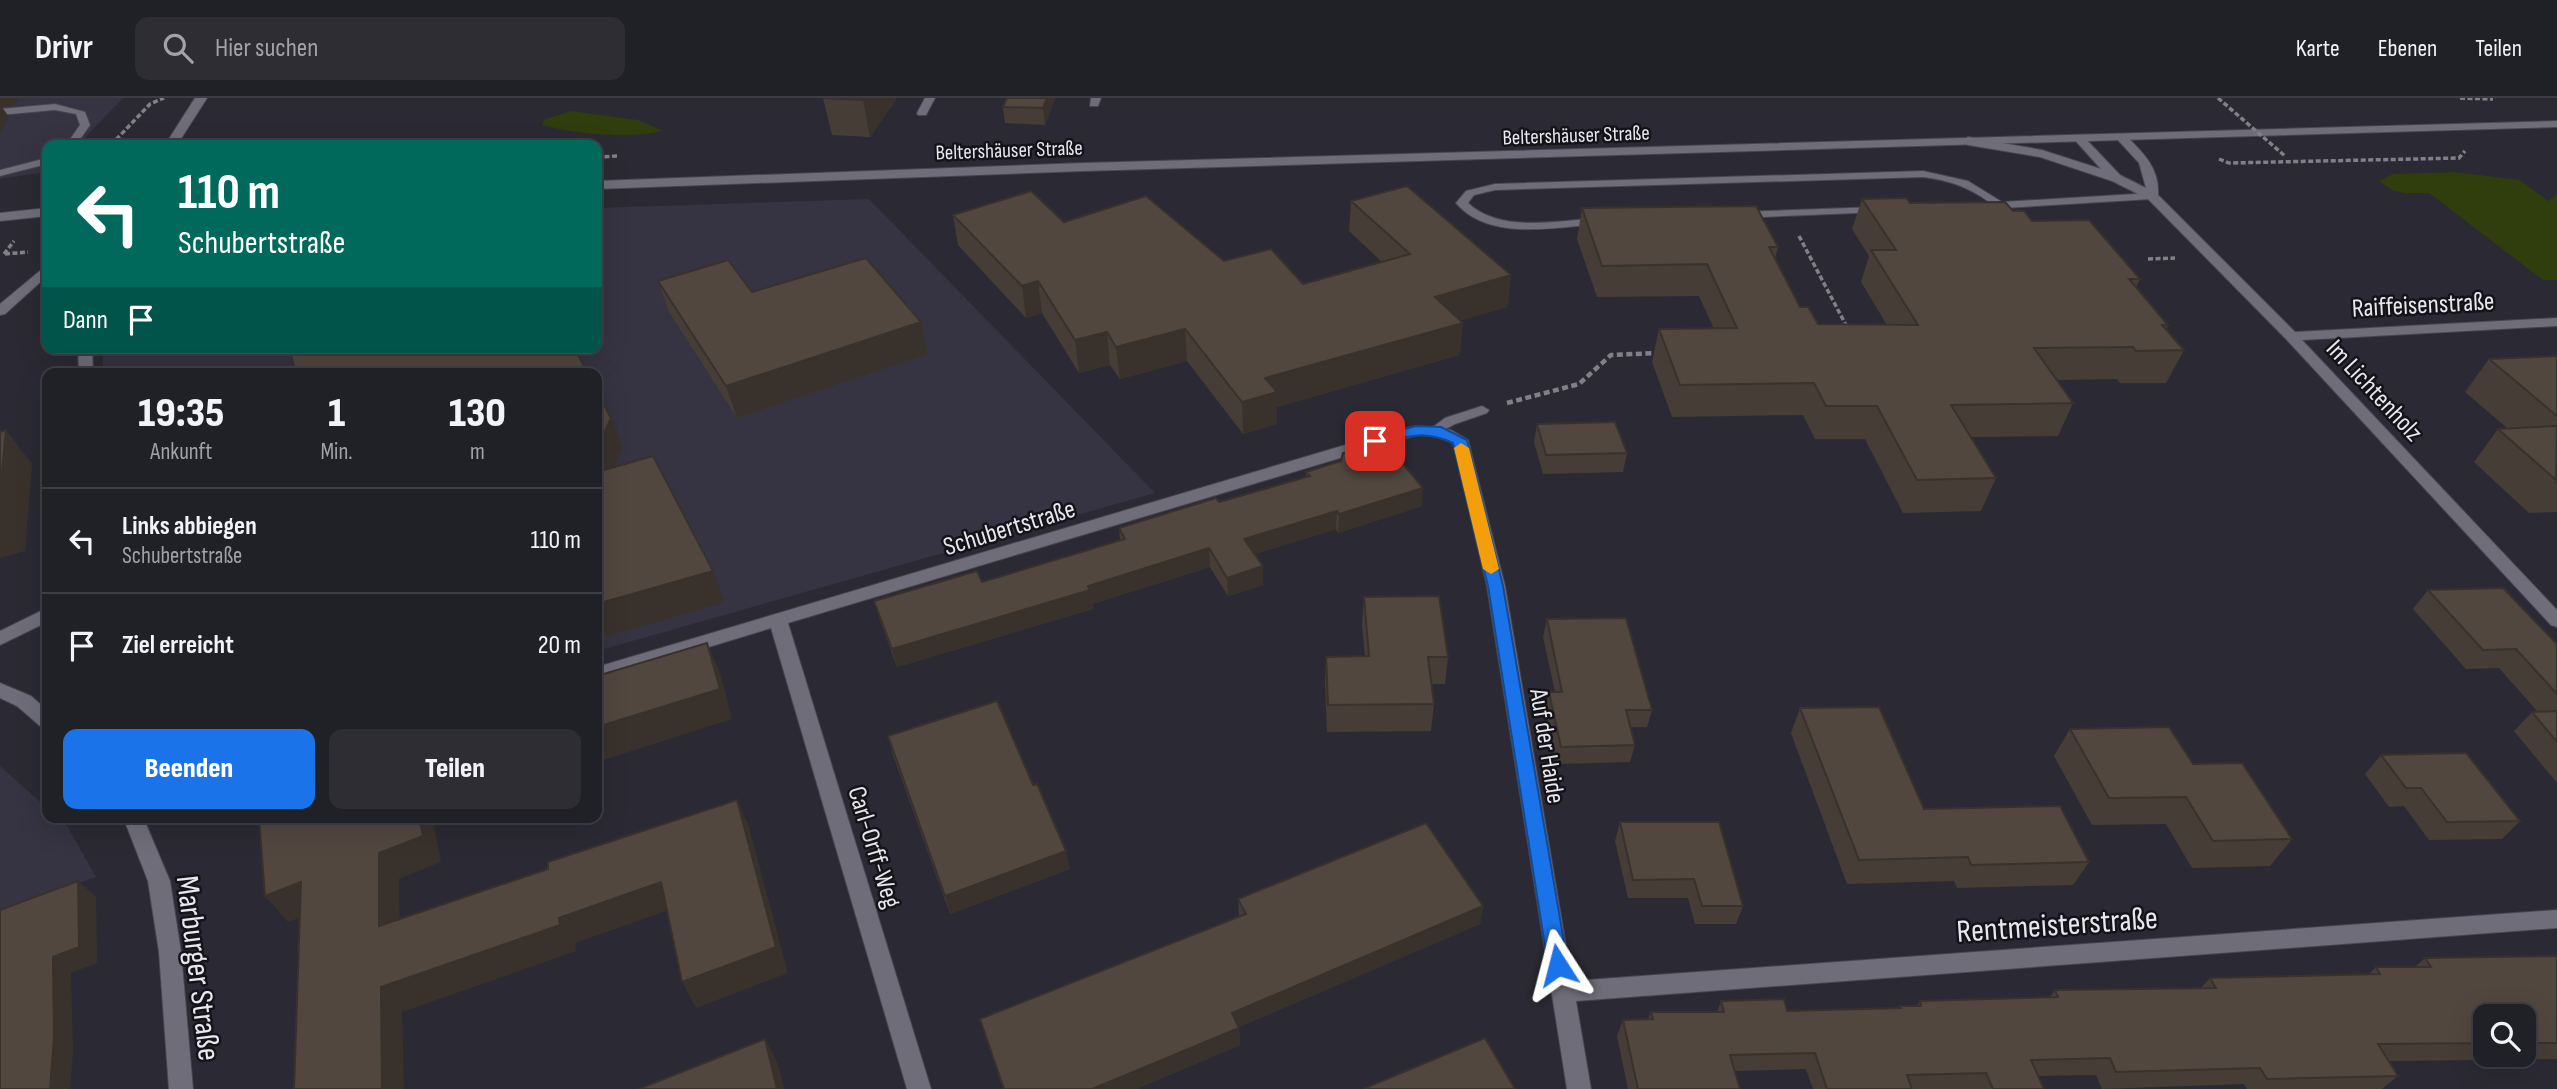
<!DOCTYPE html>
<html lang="de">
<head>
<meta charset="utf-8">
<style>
	body { margin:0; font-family:"Sofia Sans Condensed",sans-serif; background:#2d2d33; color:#f1f3f6; height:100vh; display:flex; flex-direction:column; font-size:26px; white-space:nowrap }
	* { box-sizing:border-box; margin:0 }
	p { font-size:23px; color:#a2a3a7 }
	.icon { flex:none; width:38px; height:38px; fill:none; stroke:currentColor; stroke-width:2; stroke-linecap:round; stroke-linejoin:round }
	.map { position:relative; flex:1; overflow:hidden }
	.sheet { position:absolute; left:42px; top:270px; width:560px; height:455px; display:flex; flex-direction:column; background:#202027; border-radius:14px; box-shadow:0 7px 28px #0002,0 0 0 2px #3d3e44 }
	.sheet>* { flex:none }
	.guide { position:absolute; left:42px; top:42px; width:560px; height:214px; border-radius:14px; box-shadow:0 7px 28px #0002,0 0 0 2px #3d3e44; background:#00695c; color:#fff; overflow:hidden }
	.fabs { position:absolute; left:2473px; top:906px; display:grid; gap:14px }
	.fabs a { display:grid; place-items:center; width:63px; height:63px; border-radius:14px; background:#202027; box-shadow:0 7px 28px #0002,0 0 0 2px #3d3e44; font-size:35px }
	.pin { position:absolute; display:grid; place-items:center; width:60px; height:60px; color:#fff; margin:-30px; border-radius:14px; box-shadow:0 4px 10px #0006 }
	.me { position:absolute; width:77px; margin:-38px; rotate:351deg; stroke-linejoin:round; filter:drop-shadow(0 0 5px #0008) }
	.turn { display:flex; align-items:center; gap:24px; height:147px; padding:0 21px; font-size:32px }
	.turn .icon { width:91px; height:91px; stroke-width:2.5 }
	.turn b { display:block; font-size:49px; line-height:60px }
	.then { display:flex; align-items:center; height:66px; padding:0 21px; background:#0003; gap:14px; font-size:26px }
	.eta { display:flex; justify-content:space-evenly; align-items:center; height:119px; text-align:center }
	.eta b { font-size:42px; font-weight:800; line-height:49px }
	.primary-button { display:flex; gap:14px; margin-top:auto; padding:14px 21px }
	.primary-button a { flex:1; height:80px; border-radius:14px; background:#1a73e8; color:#fff; font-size:28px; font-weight:800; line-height:80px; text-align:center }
	.primary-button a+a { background:#2d2d33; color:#f1f3f6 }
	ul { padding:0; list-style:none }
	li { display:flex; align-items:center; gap:21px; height:105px; padding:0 21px; border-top:2px solid #3d3e44 }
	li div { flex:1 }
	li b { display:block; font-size:26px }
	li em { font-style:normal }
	header { display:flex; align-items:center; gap:42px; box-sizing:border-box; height:98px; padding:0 35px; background:#202027; border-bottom:2px solid #3d3e44 }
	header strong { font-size:33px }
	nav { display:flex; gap:38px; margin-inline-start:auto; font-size:24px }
	.search { width:490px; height:63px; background:#2d2d33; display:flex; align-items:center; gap:18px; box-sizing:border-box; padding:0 24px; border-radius:14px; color:#a2a3a7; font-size:26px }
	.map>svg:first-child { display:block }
</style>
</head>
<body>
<header>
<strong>Drivr</strong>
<div class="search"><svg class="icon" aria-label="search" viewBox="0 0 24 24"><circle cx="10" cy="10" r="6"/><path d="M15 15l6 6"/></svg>Hier suchen</div>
<nav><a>Karte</a><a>Ebenen</a><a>Teilen</a></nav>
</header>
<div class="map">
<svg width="2557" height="991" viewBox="0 0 2557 991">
	<rect width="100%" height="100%" fill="#2b2a34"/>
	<path fill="#363342" d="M0 0H123L78 47H47V67L40 71 41 75 0 81Z
		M869 101 1155 395 597 553V275H103V250H597V110Z
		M0 668 47 710V719H57L67 728 96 779 0 812Z"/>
	<path fill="#303d0d" d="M570 13 638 22 663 33C628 41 576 36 542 27L544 22Z
		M2455 74 2520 82 2548 103 2557 97V182H2543L2429 95H2404L2392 92 2379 83 2393 76Z"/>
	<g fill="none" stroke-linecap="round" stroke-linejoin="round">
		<g stroke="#47454e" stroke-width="2">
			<path id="service" d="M925 0H935L926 17H918L917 15Z
				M1091 0H1101L1098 8H1090Z
				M55 6 85 14 90 27 76 47H66L80 27 76 16 55 12 0 17V11Z
				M47 60V66L0 78V72Z
				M1923 73 1968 83 2002 104 2152 95 2158 98 2152 101 1987 111 1981 108 1989 104C1969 89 1948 82 1923 79L1495 92 1474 97 1468 105C1501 136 1560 122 1601 120L1607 123 1601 126C1556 129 1489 144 1456 105L1466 93 1495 86Z
				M1877 109 1883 112 1881 114 1739 120 1733 117 1739 114Z
				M1482 308 1489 312 1487 315 1455 326 1436 336 1429 332 1445 320Z"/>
		</g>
		<g stroke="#47454e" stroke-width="2">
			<path id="minor" d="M2117 37H2125C2143 54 2160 71 2158 97L2295 234 2557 220V228L2302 242 2557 512V529L2551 527 2286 241 2148 101 2112 83 2040 59 1968 47 1962 43 1968 39 2042 52 2101 71 2073 40 2083 38 2120 77 2146 90 2139 65 2117 41Z
				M78 250H92L93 275H79Z
				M1417 328 1451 332 1468 342 1505 488 1572 883 2557 812V830L1576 903 1591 991H1567L1487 488 1453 345 1437 338 1417 337 788 525 931 991H907L771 530 597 583V569L1396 332Z
				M47 510V524L0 547V533Z"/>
		</g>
		<g stroke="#47454e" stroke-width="2">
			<path id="tertiary" d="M0 585 31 598 47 612V630L40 628 17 608 0 600Z
				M123 719H143L170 783 181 854 193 991H169L159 854 148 783Z"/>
		</g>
		<g stroke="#47454e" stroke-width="2">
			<path id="secondary" d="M195 0H207L177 47H165Z
				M2557 23V29L1084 73 597 91V83L1084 65Z
				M47 110V118L0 123V115Z
				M47 167V178L5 216 0 217V206Z"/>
		</g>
		<path stroke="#818088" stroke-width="3.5" stroke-dasharray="5 2.5" stroke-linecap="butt" d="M2460 0 2493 1
			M111 47 150 6 164 0
			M597 59 618 58
			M2219 61 2229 65 2459 60 2465 53
			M1799 138 1847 229
			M4 156 14 143
			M5 156 28 154
			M2148 161 2175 160"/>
		<path stroke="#818088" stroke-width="4.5" stroke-dasharray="6 3.5" stroke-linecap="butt" d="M1507 305 1579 286 1611 257 1659 255"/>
		<use href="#service" fill="#6f6d79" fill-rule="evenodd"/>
		<use href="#minor" fill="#6f6d79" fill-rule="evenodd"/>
		<use href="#tertiary" fill="#6f6d79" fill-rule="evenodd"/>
		<use href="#secondary" fill="#6f6d79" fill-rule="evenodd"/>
		<path stroke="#818088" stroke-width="3.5" stroke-dasharray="5 2.5" stroke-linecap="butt" d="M2218 0 2285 58"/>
	</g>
	<path fill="#463d36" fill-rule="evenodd" d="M823 0H897L870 39 832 37Z
		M1055 0 1045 27 1005 25 1003 9Z
		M1862 101 2013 113 2140 181 2136 189 2168 227 2166 231 2184 252 2166 285H2120L2117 281 2057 282 2073 305 2058 338 1971 339 1996 380 1981 413 1903 415 1865 341H1815L1803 317 1672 319 1652 264 1659 231H1714L1699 198 1597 199 1577 141 1582 110 1778 149 1775 161 1800 209 1818 226 1887 227 1861 184 1869 158 1852 131Z
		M1351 103 1511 177 1507 209 1460 222 1463 225 1459 257 1277 309V326L1243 336 1187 263 1120 281 1110 267 1079 275 1042 215 1026 220 958 147 953 117 1064 124 1224 163 1303 186 1382 164 1349 133Z
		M658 183 752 194 921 224 928 256 737 320 669 214Z
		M2557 258V414L2529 415 2474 364 2498 331 2507 330 2465 294 2489 261Z
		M1537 326 1627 355 1623 374 1543 376 1534 344Z
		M1306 374 1422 408 1338 435 1336 431 1255 456 1263 487 1228 498 1210 469 1092 506 1093 511 897 569 880 522 874 503 982 484 1120 442 1119 430 1219 404 1306 379Z
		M2428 492 2557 546V685L2514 633 2532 614H2538L2499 570 2466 571 2413 511Z
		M1364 499 1448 559 1445 586H1432L1434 606 1431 633 1327 634 1325 586 1326 559 1365 558 1362 526Z
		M1547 521 1652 612 1647 629H1630L1635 647 1630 664 1557 666 1546 612 1549 594H1555L1543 539Z
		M1800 610 1924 711 2089 764 2073 787 1957 790 1954 783 1847 786 1791 635Z
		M2070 631 2193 666 2292 741 2270 768 2192 770 2166 726 2092 727 2054 658Z
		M888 638 1070 771 950 816 893 657Z
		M2381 657 2520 723 2502 741 2429 742 2404 708 2389 709 2365 676Z
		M1620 724 1743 808 1736 826H1695L1688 800H1628L1615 743Z
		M1238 801 1483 808 1480 826 1239 929 1240 947 1136 991H1003L980 921 1239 819Z
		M2557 858V961L2388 963 2398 978 2382 991H2247L2244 986 2102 991 2096 977 2038 978 2044 991H1813L1806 971 1735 973 1740 991H1628L1617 938 1623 922 1648 921 1651 914H1717L1721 903 1787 913 1899 910 1900 908H1917L1920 903 2050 899 2055 892 2200 891 2210 880 2369 876 2376 869H2415L2425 860ZM2485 919H2524V957H2485Z"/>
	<path fill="#39322c" d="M0 0H18L15 7 2 9 9 19 0 36Z
		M864 0H897L870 39 863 2Z
		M1047 0H1055L1045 27 1043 10Z
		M1511 177 1507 209 1432 231 1435 199Z
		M1038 183 1042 215 1026 220 1022 188Z
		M921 224 928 256 737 320 726 288Z
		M1463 225 1459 257 1277 309V326L1243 336 1242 304 1265 280Z
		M1185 231 1187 263 1120 281 1116 249Z
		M1107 234 1110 267 1079 275 1075 242Z
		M611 320 623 350 597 407V350Z
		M6 332 32 366 25 453 0 460V394Z
		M1423 390 1422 408 1338 435 1339 416Z
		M1337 413 1336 431 1245 459 1244 441Z
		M1209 450 1210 469 1092 506 1093 511 897 569 892 551Z
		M1263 468V487L1228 498 1227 480Z
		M713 473 725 504 597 541V506Z
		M707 545 720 575 732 621 597 664V629Z
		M737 702 749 729 788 875 696 910 682 884Z
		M419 719H432L441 764 399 781 400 854 379 828V755Z
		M1066 753 1070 771 950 816 945 798Z
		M78 783 96 799 97 865 71 875 73 955 70 991H50L53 859Z
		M301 784 323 811 288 824 265 798Z
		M661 784 675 810 575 845 576 853 402 914 404 991H382L381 889 559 820Z
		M1483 808 1480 826 1232 932V915Z
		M1239 930 1240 947 1136 991H1092Z
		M765 941 778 966 784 991H777Z"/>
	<path fill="#51473f" stroke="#39322c" stroke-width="2" d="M823 0H864L863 2Z
		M1007 0H1047L1043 10 1003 9Z
		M1407 88 1511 177 1435 199 1463 225 1265 280 1277 294 1242 304 1185 231 1116 249 1107 234 1075 242 1038 183 1022 188 953 117 1031 93 1064 124 1146 98 1224 163 1271 151 1303 186 1410 156 1351 103Z
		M1906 100 1910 105 2005 104 2013 113H2024L2032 123 2089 122 2140 181H2129L2168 227H2162L2184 252 2136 253 2133 249 2034 250 2073 305 1951 307 1996 380 1917 382 1877 308H1826L1814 285 1680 287 1659 231 1737 230 1707 166 1602 168 1582 110 1756 108 1778 149H1769L1800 209H1808L1818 226 1918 227 1871 152H1896L1862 101Z
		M866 160 921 224 726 288 658 183 728 162 752 194Z
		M289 250H575L587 275H296Z
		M2557 258V318L2489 261Z
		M597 293 611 320 597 350Z
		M1615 324 1627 355 1546 357 1537 326Z
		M2557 328 2556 382 2498 331Z
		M6 332 0 394V334Z
		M1389 349 1423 390 1339 416 1337 413 1244 441 1263 468 1227 480 1209 450 1088 488 1090 492 892 551 874 503 977 473 982 484 1125 441 1119 430 1216 400 1219 404 1310 378 1306 374 1341 363 1343 355 1356 352 1370 355Z
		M653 358 713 473 597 506V374Z
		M2503 490 2557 546V596L2516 551 2483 552 2428 492Z
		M1439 498 1448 559H1428L1434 606 1328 607 1326 559 1369 558 1364 499Z
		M1626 520 1652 612H1626L1635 647 1561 649 1549 594H1562L1547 521Z
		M707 545 720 591 597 629V578Z
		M997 603 1033 687 1037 686 1066 753 945 798 888 638Z
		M1879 609 1924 711 2060 708 2089 764 1971 767 1968 759 1859 762 1800 610Z
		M2557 613V644L2532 614Z
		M2169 629 2193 666 2242 665 2292 741 2213 743 2186 699 2109 700 2070 631Z
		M2466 655 2520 723 2447 724 2421 690H2406L2381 657Z
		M737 702 776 849 682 884 661 784 559 820 560 827 381 889 382 991H294L301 784 265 798 259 719H419L423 738 379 755V828L548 771V764Z
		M1620 724H1719L1743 808H1702L1694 781 1633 782Z
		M1426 725 1483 808 1232 915 1239 930 1092 991H1004L980 921 1246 816 1238 801Z
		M78 783 79 849 53 859 54 939 50 991H0V812Z
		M2557 858V945H2524V919H2485V945L2378 946 2398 978 2267 981 2260 970 2116 974 2110 960 2031 962 2044 991H1993L1986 975 1907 977 1912 991H1827L1815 955 1730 957 1740 991H1638L1623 922 1653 921 1651 914H1724L1721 903 1784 901 1787 913 1901 910 1900 908H1921L1920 903 2058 899 2055 892 2216 890 2210 880 2380 876 2376 869H2431L2425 860Z
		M1485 940 1515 991H1363Z
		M765 941 777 991H639Z"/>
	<path fill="#1a73e8" stroke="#114b97" stroke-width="2" d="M1416 328 1441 329 1467 342 1503 488 1568 867 1565 873 1558 876 1551 873 1548 867 1488 488 1453 345C1422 331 1406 339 1375 347L1368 343 1370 340Z"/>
	<path fill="#f59e0b" d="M1461 345 1469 350 1499 471 1491 476 1483 471 1454 350Z"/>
	<g text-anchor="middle" stroke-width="5" stroke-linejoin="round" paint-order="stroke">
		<g font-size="21" fill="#e8e7ee" stroke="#141318">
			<text transform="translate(1576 37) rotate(-2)" y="7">Beltershäuser Straße</text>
			<text transform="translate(1009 52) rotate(-2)" y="7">Beltershäuser Straße</text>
		</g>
		<g font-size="26" fill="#e8e7ee" stroke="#141318">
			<text transform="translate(2423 206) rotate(-3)" y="9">Raiffeisenstraße</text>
			<text transform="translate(2375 292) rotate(47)" y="9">Im Lichtenholz</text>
			<text transform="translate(1009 429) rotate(-17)" y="9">Schubertstraße</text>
			<text transform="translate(1548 648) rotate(81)" y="9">Auf der Haide</text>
			<text transform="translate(875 749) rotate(73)" y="9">Carl-Orff-Weg</text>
		</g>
		<g font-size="32" fill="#e8e7ee" stroke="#141318">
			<text transform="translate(2057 826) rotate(-4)" y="11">Rentmeisterstraße</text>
			<text transform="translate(199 870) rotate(83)" y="11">Marburger Straße</text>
		</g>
	</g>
</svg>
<div class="fabs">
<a><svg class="icon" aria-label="search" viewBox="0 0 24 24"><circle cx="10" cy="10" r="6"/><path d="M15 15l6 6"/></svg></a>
</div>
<div class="pin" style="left:1375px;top:343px;background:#d93025"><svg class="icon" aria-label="arrive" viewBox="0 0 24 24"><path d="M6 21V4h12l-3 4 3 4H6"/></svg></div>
<svg class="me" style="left:1558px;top:867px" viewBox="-20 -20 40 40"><path d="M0-17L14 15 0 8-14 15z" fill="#1a73e8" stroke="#fff" stroke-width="4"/></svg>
<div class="guide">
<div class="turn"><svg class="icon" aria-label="left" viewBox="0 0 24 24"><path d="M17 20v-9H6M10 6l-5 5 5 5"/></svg><div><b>110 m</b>Schubertstraße</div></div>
<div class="then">Dann<svg class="icon" aria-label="arrive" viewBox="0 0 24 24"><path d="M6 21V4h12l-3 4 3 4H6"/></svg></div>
</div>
<section class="sheet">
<div class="eta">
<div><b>19:35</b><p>Ankunft</p></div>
<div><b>1</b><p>Min.</p></div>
<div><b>130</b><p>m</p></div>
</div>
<ul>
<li><svg class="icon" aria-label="left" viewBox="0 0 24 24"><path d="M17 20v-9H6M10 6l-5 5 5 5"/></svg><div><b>Links abbiegen</b><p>Schubertstraße</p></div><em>110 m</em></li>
<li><svg class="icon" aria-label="arrive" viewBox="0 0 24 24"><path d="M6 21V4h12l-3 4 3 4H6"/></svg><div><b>Ziel erreicht</b></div><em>20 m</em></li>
</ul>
<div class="primary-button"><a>Beenden</a><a>Teilen</a></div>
</section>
</div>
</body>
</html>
